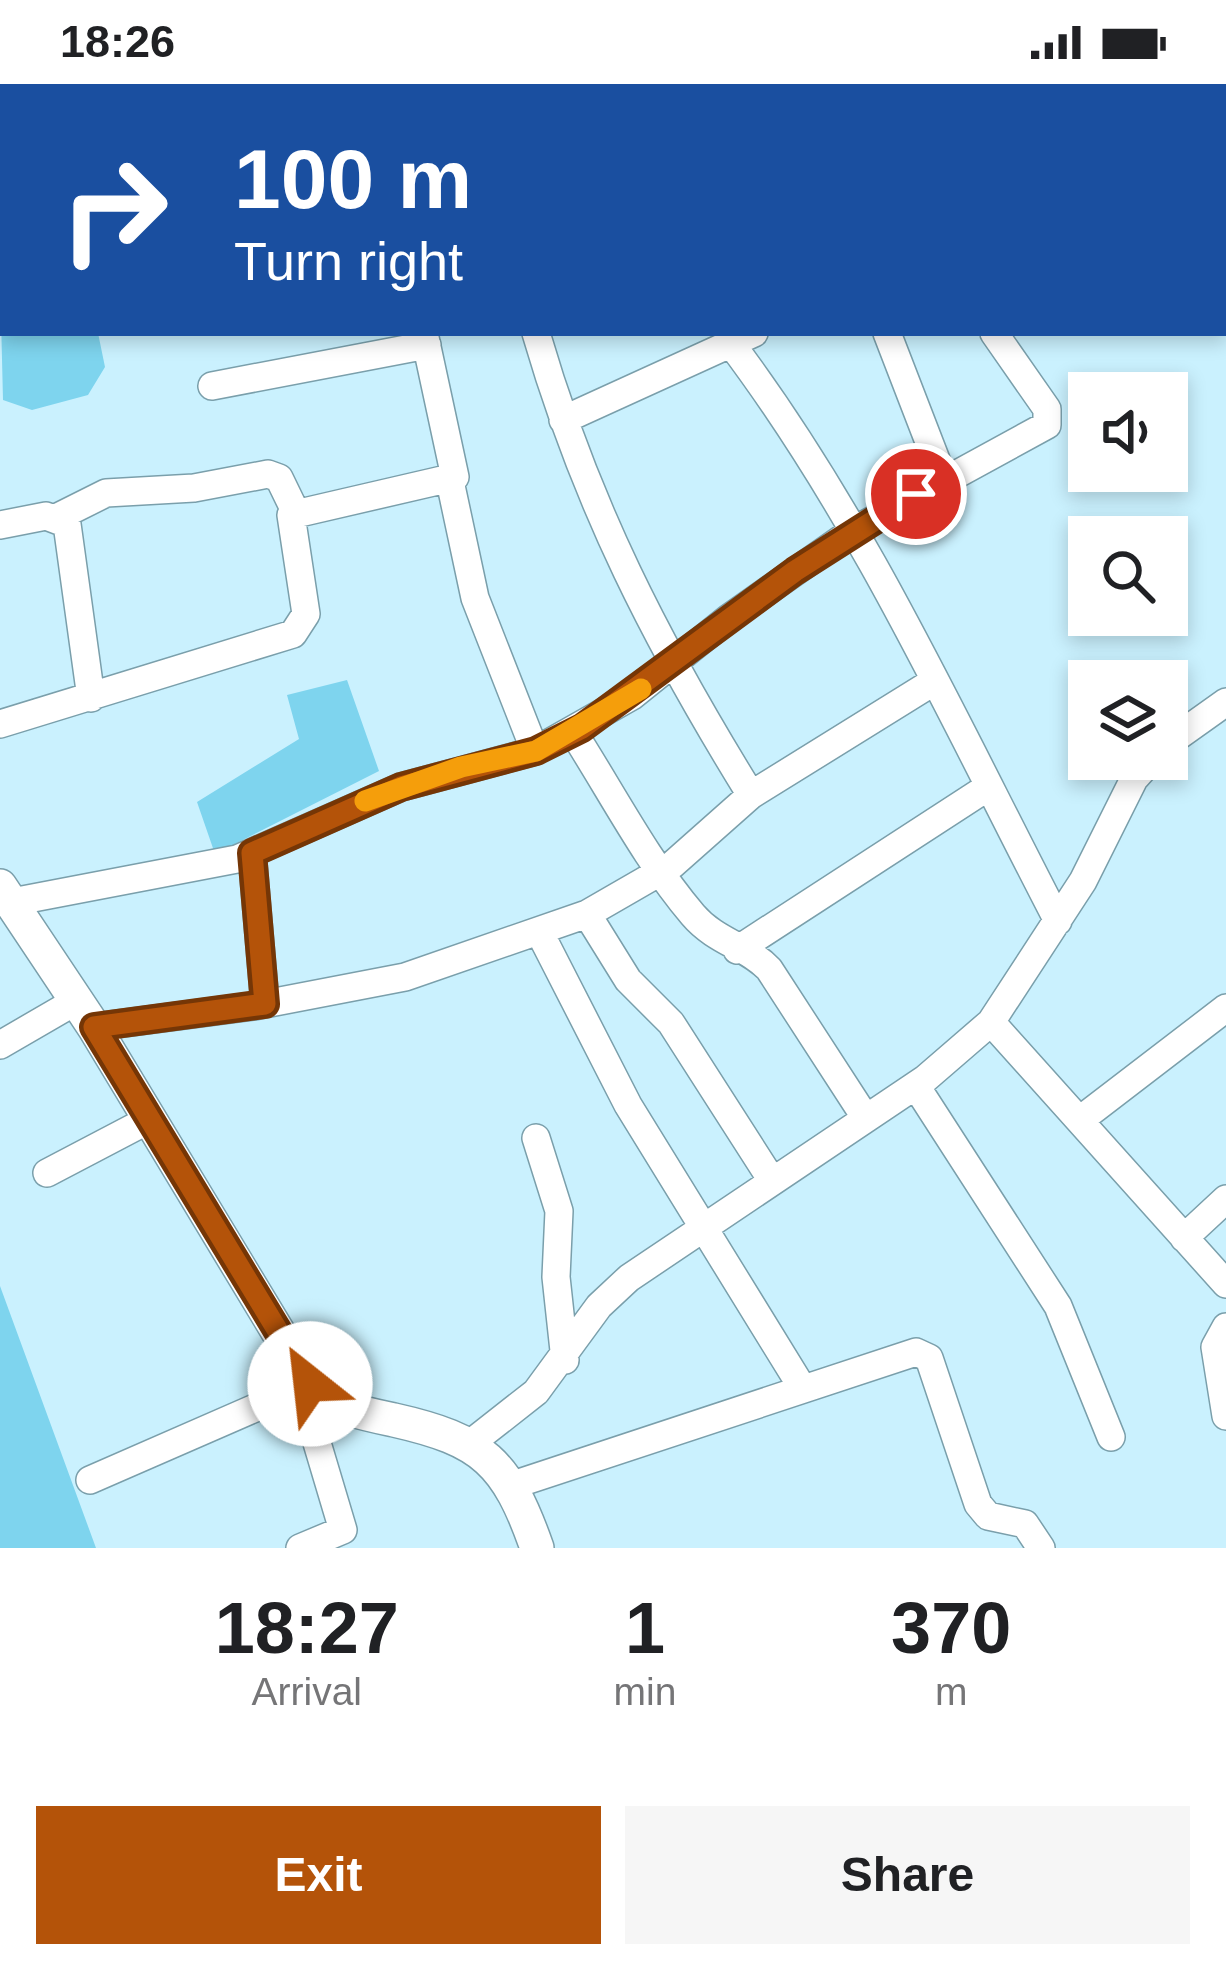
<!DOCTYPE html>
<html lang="en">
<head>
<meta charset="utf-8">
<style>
	body { margin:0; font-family:Arial,sans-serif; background:#f6f6f6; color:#202124; height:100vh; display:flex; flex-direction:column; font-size:45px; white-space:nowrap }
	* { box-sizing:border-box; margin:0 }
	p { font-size:39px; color:#757577 }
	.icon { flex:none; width:66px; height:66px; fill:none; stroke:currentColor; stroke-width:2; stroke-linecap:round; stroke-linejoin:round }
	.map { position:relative; height:1464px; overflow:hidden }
	.sheet { display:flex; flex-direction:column; background:#fff; flex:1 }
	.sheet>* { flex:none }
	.guide { position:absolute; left:0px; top:0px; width:1227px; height:252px; box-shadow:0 6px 18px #0003; background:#1a4fa0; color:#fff; overflow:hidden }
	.tools { position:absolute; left:1068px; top:288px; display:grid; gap:24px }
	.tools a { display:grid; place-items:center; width:120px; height:120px; border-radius:0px; background:#fff; box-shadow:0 6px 18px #0003; font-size:60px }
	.pin { position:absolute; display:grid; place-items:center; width:102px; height:102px; color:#fff; margin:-51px; border:6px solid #fff; border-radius:50%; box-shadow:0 3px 12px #0007 }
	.me { position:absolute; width:132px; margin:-66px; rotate:331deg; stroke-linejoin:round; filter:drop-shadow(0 0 9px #0008) }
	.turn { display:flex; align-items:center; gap:42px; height:252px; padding:0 36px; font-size:54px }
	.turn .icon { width:156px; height:156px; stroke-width:2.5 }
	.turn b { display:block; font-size:84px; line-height:102px }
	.eta { display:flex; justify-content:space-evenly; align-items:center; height:204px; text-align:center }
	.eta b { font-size:72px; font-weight:700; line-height:84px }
	.button { display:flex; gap:24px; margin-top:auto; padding:24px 36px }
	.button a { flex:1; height:138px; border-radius:0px; background:#b45309; color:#fff; font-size:48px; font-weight:700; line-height:138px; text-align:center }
	.button a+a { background:#f6f6f6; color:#202124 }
	.status { display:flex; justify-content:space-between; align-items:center; height:84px; padding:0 60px; background:#fff; direction:ltr }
	.status svg { height:33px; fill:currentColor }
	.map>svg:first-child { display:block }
</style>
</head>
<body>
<div class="status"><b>18:26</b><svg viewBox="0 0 49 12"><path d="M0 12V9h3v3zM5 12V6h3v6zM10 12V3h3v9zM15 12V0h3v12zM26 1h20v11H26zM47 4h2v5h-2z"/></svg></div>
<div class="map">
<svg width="1226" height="1464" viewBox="0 0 1226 1464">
	<rect width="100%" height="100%" fill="#caf1fe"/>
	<path fill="#7ed4ee" d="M0 193 3 249H98L105 283 88 311 32 326 3 316Z
		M347 596 379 687 215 770 197 718 299 655 287 611Z
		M0 1202 96 1464H0Z"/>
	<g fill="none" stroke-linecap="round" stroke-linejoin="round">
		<g stroke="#7a9fab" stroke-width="30">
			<path id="minor" d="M96 0 97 3
				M283 0 284 3
				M449 0 450 3
				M631 0 633 3
				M765 0 767 3
				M876 0 877 3
				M55 3 67 0
				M515 3 523 0
				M0 17 3 16
				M0 120 3 122
				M536 249C586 421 657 559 751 711
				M887 249 943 394
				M729 257C863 434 956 641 1058 837
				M212 302 427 261
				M563 336 754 249
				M450 397 475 514 535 667
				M58 433 106 409 194 404 268 390 279 394 295 427
				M0 441 46 432 67 440 91 614
				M0 640 293 550 306 530 291 431 455 393 424 249
				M573 648C612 709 647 777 693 831 716 858 747 862 769 885L865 1033
				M1167 660 1226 618
				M252 769 265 920
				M12 818 237 775 401 703 535 667 632 612 729 534 853 447 1047 341V325L994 249
				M587 830 628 896 671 939 771 1095
				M540 849 628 1021 803 1305
				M737 866 988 703
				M991 938 1226 1200
				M94 943 254 922 405 893 587 830 672 781 751 711 933 598
				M0 961 76 917
				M916 1002 1058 1222 1111 1353
				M1080 1036 1226 924
				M536 1054 559 1127 556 1193 565 1276
				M47 1089 150 1035
				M1184 1154 1226 1115
				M1226 1243 1215 1263 1226 1332
				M471 1359 536 1308 599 1222 629 1194 925 995 991 938 1083 797 1134 695 1152 675
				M90 1396 310 1300
				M510 1402 916 1268 929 1274 978 1420 988 1432 1025 1440 1041 1464
				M300 1464 343 1446 309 1332 315 1309"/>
		</g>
		<g stroke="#7a9fab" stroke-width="36">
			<path id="tertiary" d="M0 802 94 943 315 1309C340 1325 366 1330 394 1336 483 1356 507 1378 537 1464"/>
		</g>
		<use href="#minor" stroke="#fff" stroke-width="27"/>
		<use href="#tertiary" stroke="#fff" stroke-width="33"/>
	</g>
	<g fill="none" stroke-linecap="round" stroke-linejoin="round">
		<g stroke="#753606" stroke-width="30">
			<path id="route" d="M310 1300 94 943 265 920 252 769 401 703 536 667 582 644 795 487 916 410"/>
		</g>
		<use href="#route" stroke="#b45309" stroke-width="21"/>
		<path stroke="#f59e0b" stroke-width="21" d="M365 717 461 683 536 667 641 605"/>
	</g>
</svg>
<div class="tools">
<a><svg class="icon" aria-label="sound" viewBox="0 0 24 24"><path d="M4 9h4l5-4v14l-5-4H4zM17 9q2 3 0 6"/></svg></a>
<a><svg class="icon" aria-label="search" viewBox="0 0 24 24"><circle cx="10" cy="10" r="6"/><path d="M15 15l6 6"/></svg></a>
<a><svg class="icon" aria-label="layers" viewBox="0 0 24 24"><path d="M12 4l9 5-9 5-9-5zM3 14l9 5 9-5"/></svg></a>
</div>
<div class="pin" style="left:916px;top:410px;background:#d93025"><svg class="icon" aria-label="arrive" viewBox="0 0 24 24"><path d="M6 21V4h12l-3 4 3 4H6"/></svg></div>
<svg class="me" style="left:310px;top:1300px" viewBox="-20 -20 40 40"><circle r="19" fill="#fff"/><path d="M0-13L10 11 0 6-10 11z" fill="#b45309"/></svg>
<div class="guide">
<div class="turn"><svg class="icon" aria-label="right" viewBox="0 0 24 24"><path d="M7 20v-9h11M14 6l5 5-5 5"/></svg><div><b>100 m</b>Turn right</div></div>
</div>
</div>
<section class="sheet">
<div class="eta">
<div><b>18:27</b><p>Arrival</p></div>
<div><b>1</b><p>min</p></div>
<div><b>370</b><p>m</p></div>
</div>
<div class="button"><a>Exit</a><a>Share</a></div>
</section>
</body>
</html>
